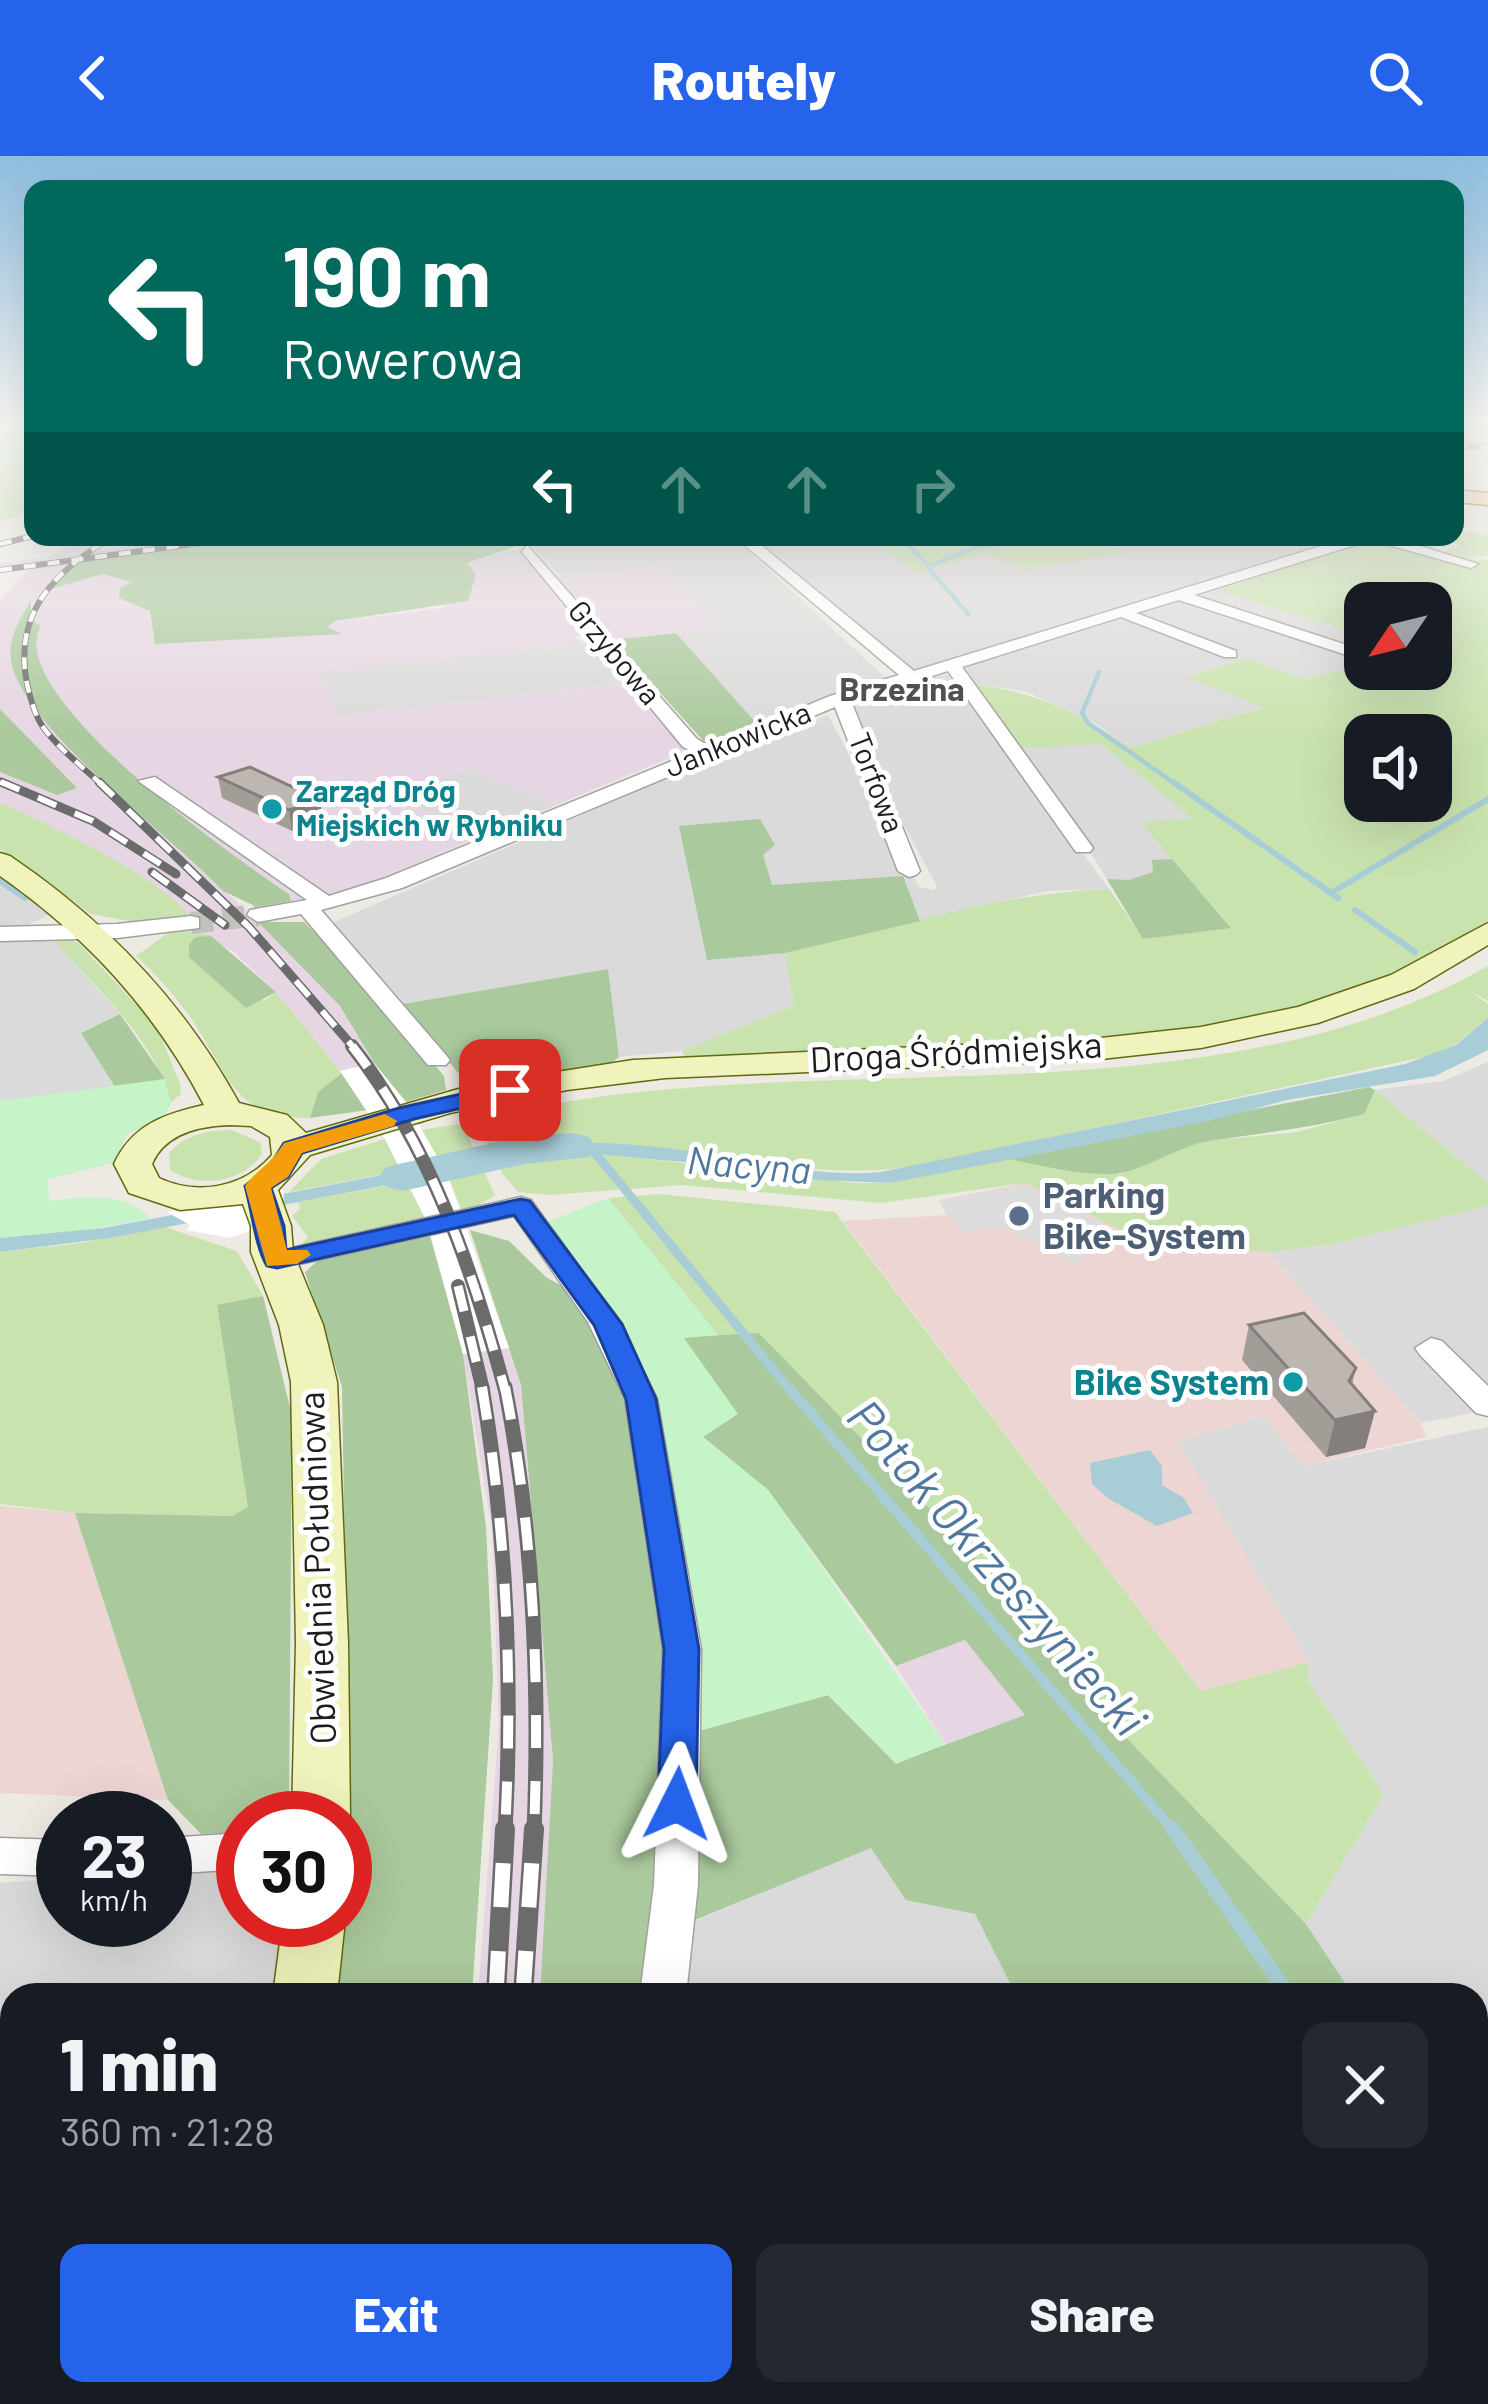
<!DOCTYPE html>
<html lang="en">
<head>
<meta charset="utf-8">
<style>
	body { margin:0; font-family:Barlow,sans-serif; background:#242831; color:#f1f3f6; height:100vh; display:flex; flex-direction:column; font-size:45px; white-space:nowrap }
	* { box-sizing:border-box; margin:0 }
	p { font-size:39px; color:#9ea1a6 }
	.icon { flex:none; width:66px; height:66px; fill:none; stroke:currentColor; stroke-width:2; stroke-linecap:round; stroke-linejoin:round }
	.map { position:relative; flex:1; overflow:hidden }
	.panel { position:absolute; left:0px; top:1827px; width:1488px; height:423px; display:flex; flex-direction:column; background:#171b24; border-radius:36px 36px 0 0; box-shadow:0 12px 48px #0002 }
	.panel>* { flex:none }
	.guide { position:absolute; left:24px; top:24px; width:1440px; height:366px; border-radius:24px; box-shadow:0 12px 48px #0002; background:#00695c; color:#fff; overflow:hidden }
	.needle { width:78px; rotate:235deg }
	.fabs { position:absolute; left:1344px; top:426px; display:grid; gap:24px }
	.fabs a { display:grid; place-items:center; width:108px; height:108px; border-radius:24px; background:#171b24; box-shadow:0 12px 48px #0002; font-size:60px }
	.speed { position:absolute; left:36px; top:1635px; display:flex; gap:24px; font-size:60px; font-weight:700; text-align:center }
	.speed>* { display:grid; place-content:center; width:156px; height:156px; border-radius:50%; background:#171b24; box-shadow:0 12px 48px #0002; line-height:1 }
	.speed small { font-size:30px; font-weight:400 }
	.speed .limit { border:18px solid #d22; background:#fff; color:#111 }
	.pin { position:absolute; display:grid; place-items:center; width:102px; height:102px; color:#fff; margin:-51px; border-radius:24px; box-shadow:0 6px 18px #0006 }
	.me { position:absolute; width:132px; margin:-66px; rotate:3deg; stroke-linejoin:round; filter:drop-shadow(0 0 9px #0008) }
	.turn { display:flex; align-items:center; gap:42px; height:252px; padding:0 60px; font-size:54px }
	.turn .icon { width:156px; height:156px; stroke-width:2.5 }
	.turn b { display:block; font-size:84px; line-height:102px }
	.lanes { display:flex; align-items:center; height:114px; padding:0 60px; background:#0003; justify-content:center; gap:60px; direction:ltr }
	.lanes .off { opacity:.35 }
	.round { display:grid; place-items:center; flex:none; width:126px; height:126px; border-radius:24px; background:#242831 }
	.headline { display:flex; align-items:center; justify-content:space-between; height:204px; padding:0 60px }
	h1 { font-size:72px; font-weight:800; line-height:90px }
	.cta { display:flex; gap:24px; margin-top:auto; padding:24px 60px }
	.cta a { flex:1; height:138px; border-radius:24px; background:#2563eb; color:#fff; font-size:48px; font-weight:800; line-height:138px; text-align:center }
	.cta a+a { background:#242831; color:#f1f3f6 }
	header { display:flex; justify-content:space-between; align-items:center; height:156px; padding:0 60px; background:#2563eb; color:#fff; font-size:54px; font-weight:800 }
	.map>svg:first-child { display:block }
</style>
</head>
<body>
<header><svg class="icon" aria-label="back" viewBox="0 0 24 24"><path d="M15 5l-7 7 7 7"/></svg>Routely<svg class="icon" aria-label="search" viewBox="0 0 24 24"><circle cx="10" cy="10" r="6"/><path d="M15 15l6 6"/></svg></header>
<div class="map">
<svg width="1488" height="2248" viewBox="0 0 1488 2248">
	<rect width="100%" height="100%" fill="#edeae4"/>
	<path fill="#dbdada" d="M516 381H733L888 524 759 570 676 477 717 471 657 411 561 420 529 387Z
		M748 381H878L989 393 1120 395 1081 381H1357L915 517Z
		M1218 434 1365 480V509L1304 523 1246 502 1189 520 1265 550 1131 592 1096 568 1025 535 974 528 965 511Z
		M587 488 598 491 605 500 600 501 603 506 629 527 336 560 317 516Z
		M951 518 1109 733 1047 735 786 797 795 850 682 895 619 901 607 813 403 848 356 803 334 766 697 609 828 559 919 731 934 734 937 730 838 548 902 526Z
		M1101 587 1194 663 1142 667 1231 772 1143 783 1076 672 1020 592Z
		M468 612 556 649 484 679 392 641Z
		M0 718 52 757 24 771H0Z
		M54 785 120 858 81 877 117 932 0 945V786Z
		M1488 906V1027L1375 934 1443 925Z
		M1488 1050V1254L1421 1267 1268 1096 1329 1089Z
		M1264 1260 1304 1310 1488 1271V1918L1476 1923V1839H1353L1306 1768 1384 1638 1308 1524 1309 1506 1177 1285Z
		M871 1691 906 1743 975 1758 1016 1839H683L688 1768Z
		M243 1710V1764H285L276 1839H12V2238H162L159 2248H0V1727L63 1722V1764H165V1715Z
		M657 2238H1216L1221 2248H657Z"/>
	<path fill="#edd5d4" d="M1025 1027 1152 1089 1268 1096 1421 1267 1426 1281 1304 1310 1264 1260 1178 1285 1309 1506 1201 1535 843 1065 947 1059 939 1044Z
		M0 1350 75 1357 168 1644 0 1637Z"/>
	<path fill="#e6d6e3" d="M84 381H122L101 394 205 381H271L83 404 43 433 102 418 134 427 150 455 155 487 338 477 327 472 335 465 443 452 465 408 521 392 540 417 567 420 657 411 718 472 613 484 561 450 580 479 573 482 587 488 318 516 337 560 631 527 687 595 556 649 468 612 394 641 484 679 352 734 291 745 289 738 231 699 73 571 32 509 33 448 12 481 69 591 285 790 340 850 376 910 342 917 276 836 233 795 191 773 17 654 0 647V616L57 639 76 632 0 553V444L30 412 0 416V407L48 401Z
		M447 1018 521 1229 553 1605 540 1839H478L499 1568 492 1375 463 1198 427 1066 407 1026Z
		M965 1484 1026 1559 945 1588 896 1510Z"/>
	<path fill="#c9e3ae" fill-rule="evenodd" d="M33 306V357L0 364V310Z
		M1472 375 1482 379 1488 375V400L1464 403 1488 404V764C1303 913 916 889 686 903L682 895 794 850 785 797C893 772 999 737 1109 733L1144 783 1230 770 1141 667 1192 662 1101 588 1020 592 974 528C1036 536 1080 557 1131 592L1263 551 1187 521 1246 502 1304 523 1365 509V513H1431V447H1365V480L1218 434 1381 381H1409L1401 385 1436 390 1428 394 1439 397 1462 390 1451 386 1455 376ZM1365 579H1431V645H1365Z
		M867 381H1081L1127 396 1024 414 986 397 917 417Z
		M0 647C40 663 175 729 191 763L134 766 91 758 0 693Z
		M191 773 211 780 196 782 189 788 264 845 276 836 342 917 318 936 310 962C235 964 227 917 193 865 177 842 157 819 136 800L168 777Z
		M63 783 78 786 157 871 180 928 181 938 171 946C154 883 97 833 54 785Z
		M1488 810V845L1468 834 1488 848V862L1456 888 1433 899 923 1009C788 1033 655 971 519 989L507 1003 557 996 596 997 856 1027H890L1003 1002 1121 1018 1152 1002 1207 985 1297 976 1363 958 1375 934 1488 1027V1050L1329 1089 1268 1096 1152 1089 1025 1027 881 1047 682 1029 549 1039 518 1036 504 1020 476 965 521 959 527 957 525 953C835 891 1208 969 1488 810Z
		M458 968 464 970 495 1040 463 1057 447 1018 471 1012 466 1003 442 1008 421 974Z
		M231 974 260 986 262 998C243 1027 199 1033 170 1014L169 997C185 979 207 974 231 974Z
		M385 983 401 1015 289 1036 321 1003Z
		M407 1026 427 1066 302 1088 308 1081 292 1060 300 1053 298 1046Z
		M659 1038 835 1056 1201 1535 1309 1506 1308 1524 1384 1638 1306 1768 1086 1540 964 1388 760 1178 718 1179 608 1042Z
		M165 1071 237 1095 263 1140 217 1150 249 1351 232 1360 75 1357 0 1348V1096L81 1087Z"/>
	<path fill="#aac99c" d="M270 381H516L529 386 467 407 476 419 468 445 335 465 328 471 342 478 155 488 150 455 119 442 120 432 132 426 102 418 41 436 83 404Z
		M31 444V464L41 470C0 537 239 705 289 738L291 745 257 751 223 735C175 683 20 570 11 504 7 482 21 462 31 444Z
		M676 477 759 570 706 588 613 484Z
		M0 553 77 632 57 639 0 616Z
		M760 663 775 689 763 699 772 729 903 720 920 765 785 797 707 804 679 670Z
		M1172 703 1231 772 1143 783 1107 723 1129 724 1153 716 1152 704Z
		M258 766H304L357 818 444 920 446 934 406 946 376 910 340 850Z
		M211 780 276 836 246 852 189 801V788L196 781Z
		M608 813 619 901 609 909 471 933 403 848Z
		M120 858 165 923 171 946 163 962 127 977 114 1006 48 1023V1045L0 1082 32 953 21 943 116 932 81 877Z
		M342 917 368 954 310 962 318 936Z
		M1369 931 1375 934 1364 958C1312 972 1262 977 1209 985 1179 990 1138 1017 1113 1018 1074 1019 1041 1009 1003 1002Z
		M470 1074 509 1085 547 1122 571 1134 616 1216 636 1292 671 1532 647 1839H540L553 1605 521 1229Z
		M430 1080 463 1198 486 1371 493 1524 472 1839H325L345 1764 350 1697 342 1231 305 1116 323 1100Z
		M263 1140 292 1260 289 1662H243V1676L201 1678 168 1644 75 1357 232 1360 248 1351 217 1149Z
		M759 1177 964 1388 1086 1540 1306 1768 1353 1839H1016L975 1758 906 1744 871 1692 688 1767 695 1576 828 1539 896 1607 1025 1559 965 1484 896 1510 768 1334 703 1281 683 1181Z
		M1476 1982 1488 1991V2248H1221L1216 2238H1476Z
		M242 2238H411L409 2248H238Z"/>
	<path fill="#c4f4c7" d="M0 268H33V305L0 309Z
		M165 923 171 946 163 962 127 977 114 1006 48 1023 49 1045C87 1041 122 1034 151 1062L81 1075 0 1082V945Z
		M608 1042 718 1179 684 1182 738 1258 703 1281 768 1334 945 1588 896 1608 828 1539 695 1576 653 1234 618 1163 542 1068Z"/>
	<path fill="#ddd" d="M1023 1029 1119 1076 1074 1108 998 1070 962 1077 939 1045Z"/>
	<path fill="#a8cdd7" d="M1488 862V894L1435 920 1287 944 1208 965 890 1027 818 1024 737 1011 574 996 507 1004 501 993C573 979 652 989 723 1000 776 1009 827 1021 881 1016L1405 908 1456 889Z
		M466 1003 471 1013 110 1082 0 1096V1082L104 1072Z
		M1150 1294 1162 1310V1329L1184 1342 1193 1357 1157 1370 1109 1343 1092 1328 1090 1307Z"/>
	<path fill="#fff" d="M374 907 406 946 447 1018 509 1192 463 1198 427 1066 385 983 340 915Z
		M284 1034 283 1049 290 1062 229 1082 187 1074 190 1069 167 1056Z"/>
	<g fill="none" stroke-linecap="round" stroke-linejoin="round">
		<path stroke="#a8cdd7" stroke-width="4.5" d="M901 381 930 411
			M968 458 928 411 974 392 1032 381
			M1099 516 1082 557 1088 567 1177 629"/>
		<path stroke="#a8cdd7" stroke-width="6" d="M1173 626 1338 742
			M0 725 25 742
			M1331 737 1488 643
			M1355 754 1415 796"/>
		<path stroke="#a8cdd7" stroke-width="9" d="M591 992 790 1234"/>
		<path stroke="#a8cdd7" stroke-width="10" d="M788 1231 1175 1676"/>
		<path stroke="#a8cdd7" stroke-width="15" d="M1173 1673 1289 1839
			M1476 2114 1488 2131"/>
		<path fill="#a8cdd7" fill-rule="evenodd" d="M573 977 589 981 596 991 589 1001 525 1008 403 1035 386 1031 379 1021 386 1011 403 1007 525 980Z"/>
		<path stroke="#c3c1bc" stroke-width="22" stroke-dasharray="22 10" stroke-linecap="butt" d="M191 767 258 759"/>
		<g stroke="#a1a1a1" stroke-width="3">
			<path id="minor" d="M735 381H751L914 515 1351 381H1391L1478 408 1471 412 1371 384 1194 439 1365 495V505L1179 444 1136 457 1236 495V501H1224L1121 461 962 511 1093 692 1090 696H1076L948 515 851 545 920 715 916 719 909 721 898 715 835 551 402 732 321 754 446 899 450 904 446 909H428L301 758 258 766 247 759 250 754 307 744 138 625 155 621 329 740 386 722 694 596 683 591 522 396 527 389 697 583 709 590 830 540 899 519Z
				M191 760 199 762V772L117 782 0 785V771L117 768Z
				M521 1041 531 1044 619 1166 657 1243 701 1493 698 1729 686 1839H640L654 1729 663 1493 625 1243 588 1166 514 1060 277 1113 262 1104 277 1095Z
				M1431 1182 1442 1185 1488 1230V1260L1476 1257 1420 1199 1415 1192Z
				M243 1677V1713L165 1718V1682Z
				M0 1682 63 1684V1720L0 1718Z
				M592 2238H646L645 2248H591Z"/>
		</g>
		<g stroke="#616a0f" stroke-width="3">
			<path id="secondary" d="M0 697 10 700C106 765 183 845 239 947L287 959 306 977 469 930 633 904 1092 883 1201 871 1298 851 1391 819 1488 767V789L1414 833 1318 867 1201 892 1092 904 665 922 567 934 450 957 310 999 278 1034 291 1070 293 1096 323 1169 337 1226 348 1487 350 1662 345 1672V1662H292L296 1487 291 1226 279 1169 251 1096V1070L243 1048 180 1054 129 1037 114 1008C132 969 164 958 204 949 155 855 86 780 0 720ZM230 969 251 970 270 981 272 999C244 1032 197 1040 159 1022L152 1008C165 977 200 970 230 969Z
				M283 1764H345L337 1839H273Z
				M169 2238H245L242 2248H166Z"/>
		</g>
		<g stroke="#895e0e" stroke-width="3">
			<path id="primary" d="M1455 334 1488 337V349L1455 346Z"/>
		</g>
		<use href="#minor" fill="#fff" fill-rule="evenodd"/>
		<use href="#secondary" fill="#f1f3bc" fill-rule="evenodd"/>
		<use href="#primary" fill="#f3cfa3" fill-rule="evenodd"/>
		<g stroke="#6b6b6b" stroke-width="6">
			<path id="rail-far4" d="M1455 290 1488 291
				M0 388 33 380
				M0 414 246 381
				M0 626 8 629
				M102 629C83 611 58 592 43 571 35 560 30 541 27 528 13 456 55 415 112 381"/>
		</g>
		<g stroke="#6b6b6b" stroke-width="9">
			<path id="rail-far3" d="M1 626 93 665 176 718
				M99 626 249 771 355 893
				M152 716 225 769"/>
		</g>
		<g stroke="#6b6b6b" stroke-width="14">
			<path id="rail-far2" d="M352 890C431 991 472 1112 505 1234
				M458 1130 483 1234"/>
		</g>
		<g stroke="#6b6b6b" stroke-width="15">
			<path id="rail-far1" d="M482 1231C507 1379 513 1527 505 1676
				M505 1231C534 1379 540 1526 534 1676"/>
		</g>
		<g stroke="#6b6b6b" stroke-width="20">
			<path id="rail" d="M496 1839 505 1673
				M523 1839 534 1673
				M435 2248 436 2238
				M468 2248 470 2238"/>
		</g>
		<use href="#rail-far4" stroke="#fff" stroke-width="4.5" stroke-dasharray="12" stroke-linecap="butt"/>
		<use href="#rail-far3" stroke="#fff" stroke-width="6" stroke-dasharray="20" stroke-linecap="butt"/>
		<use href="#rail-far2" stroke="#fff" stroke-width="9" stroke-dasharray="26" stroke-linecap="butt"/>
		<use href="#rail-far1" stroke="#fff" stroke-width="10" stroke-dasharray="33" stroke-linecap="butt"/>
		<use href="#rail" stroke="#fff" stroke-width="15" stroke-dasharray="44" stroke-linecap="butt"/>
	</g>
	<path fill="#a39d98" d="M218 621 323 665 292 675 222 642Z
		M1249 1169 1356 1212 1352 1229 1375 1255 1365 1292 1326 1301 1242 1204Z"/>
	<path fill="#847f7c" d="M320 644 323 665 292 675 289 654Z
		M1375 1255 1365 1292 1326 1301 1335 1264Z"/>
	<path fill="#bdb6b1" stroke="#847f7c" stroke-width="3" d="M250 611 320 644 289 654 218 621Z
		M1304 1157 1356 1212 1349 1225 1375 1255 1335 1264 1249 1169Z"/>
	<linearGradient id="sky" x2="0" y2="1"><stop stop-color="#8ebee1"/><stop offset="0.46" stop-color="#f7f6f3"/><stop offset="1" stop-color="#f7f6f3" stop-opacity="0"/></linearGradient>
	<rect width="1488" height="582" fill="url(#sky)"/>
	<path fill="#2563eb" stroke="#184099" stroke-width="3" d="M510 927 522 934 518 939 414 963 302 997 288 1021 271 1032 284 1070 286 1094 521 1043 530 1045 622 1168 656 1243 699 1493 696 1648 690 1659 677 1663 664 1659 658 1648 664 1493 626 1243 594 1169 514 1059 277 1112 267 1110C255 1090 252 1054 245 1030L269 1011 284 987 399 952Z"/>
	<path fill="#f59e0b" d="M385 958 397 965 394 970 302 997 288 1021 271 1032 287 1094H307L311 1099 297 1108 267 1110 245 1030C259 1012 269 1010 284 987Z"/>
	<g fill="#0f9aa8" stroke="#fff" stroke-width="4.5">
		<circle cx="272" cy="653" r="12"/>
		<circle cx="1293" cy="1226" r="12"/>
	</g>
	<circle fill="#5c6f8a" stroke="#fff" stroke-width="4.5" cx="1019" cy="1060" r="12"/>
	<g text-anchor="middle" stroke-width="10" stroke-linejoin="round" paint-order="stroke">
		<g font-size="30" fill="#1d1d1d" stroke="#fff">
			<text transform="translate(614 497) rotate(50)" y="10">Grzybowa</text>
			<text transform="translate(738 584) rotate(-22)" y="10">Jankowicka</text>
			<text transform="translate(876 627) rotate(69)" y="10">Torfowa</text>
		</g>
		<g font-size="30" font-weight="bold" fill="#0d838f" stroke="#fff" text-anchor="start">
			<text x="296" y="646">Zarząd Dróg<tspan x="296" dy="34">Miejskich w Rybniku</tspan></text>
		</g>
		<g font-size="33" font-weight="bold" fill="#505050" stroke="#fff">
			<text x="902" y="545">Brzezina</text>
		</g>
		<g font-size="36" fill="#1d1d1d" stroke="#fff">
			<text transform="translate(956 896) rotate(-3)" y="13">Droga Śródmiejska</text>
			<text transform="translate(317 1412) rotate(-92)" y="13">Obwiednia Południowa</text>
		</g>
		<g font-size="36" font-weight="bold" fill="#4e5e75" stroke="#fff" text-anchor="start">
			<text x="1043" y="1052">Parking<tspan x="1043" dy="41">Bike-System</tspan></text>
		</g>
		<g font-size="36" font-weight="bold" fill="#0d838f" stroke="#fff" text-anchor="end">
			<text x="1269" y="1239">Bike System</text>
		</g>
		<g font-size="39" font-style="italic" fill="#50789d" stroke="#fff">
			<text transform="translate(749 1009) rotate(5)" y="14">Nacyna</text>
		</g>
		<g font-size="48" font-style="italic" fill="#50789d" stroke="#fff">
			<text transform="translate(997 1412) rotate(49)" y="17">Potok Okrzeszyniecki</text>
		</g>
	</g>
</svg>
<div class="fabs">
<a><svg class="needle" viewBox="-14 -14 28 28"><path d="M0-13l5 13h-10z" fill="#e53935"/><path d="M0 13l5-13h-10z" fill="#9ea1a6"/></svg></a>
<a><svg class="icon" aria-label="sound" viewBox="0 0 24 24"><path d="M4 9h4l5-4v14l-5-4H4zM17 9q2 3 0 6"/></svg></a>
</div>
<div class="speed"><div>23<small>km/h</small></div><div class="limit">30</div></div>
<div class="pin" style="left:510px;top:934px;background:#d93025"><svg class="icon" aria-label="arrive" viewBox="0 0 24 24"><path d="M6 21V4h12l-3 4 3 4H6"/></svg></div>
<svg class="me" style="left:677px;top:1648px" viewBox="-20 -20 40 40"><path d="M0-17L14 15 0 8-14 15z" fill="#2563eb" stroke="#fff" stroke-width="4"/></svg>
<div class="guide">
<div class="turn"><svg class="icon" aria-label="left" viewBox="0 0 24 24"><path d="M17 20v-9H6M10 6l-5 5 5 5"/></svg><div><b>190 m</b>Rowerowa</div></div>
<div class="lanes"><svg class="icon" aria-label="left" viewBox="0 0 24 24"><path d="M17 20v-9H6M10 6l-5 5 5 5"/></svg><svg class="icon off" aria-label="ahead" viewBox="0 0 24 24"><path d="M12 20V5M6 11l6-6 6 6"/></svg><svg class="icon off" aria-label="ahead" viewBox="0 0 24 24"><path d="M12 20V5M6 11l6-6 6 6"/></svg><svg class="icon off" aria-label="right" viewBox="0 0 24 24"><path d="M7 20v-9h11M14 6l5 5-5 5"/></svg></div>
</div>
<section class="panel">
<div class="headline"><div><h1>1 min</h1><p>360 m · 21:28</p></div><a class="round"><svg class="icon" aria-label="close" viewBox="0 0 24 24"><path d="M6 6l12 12M18 6L6 18"/></svg></a></div>
<div class="cta"><a>Exit</a><a>Share</a></div>
</section>
</div>
</body>
</html>
